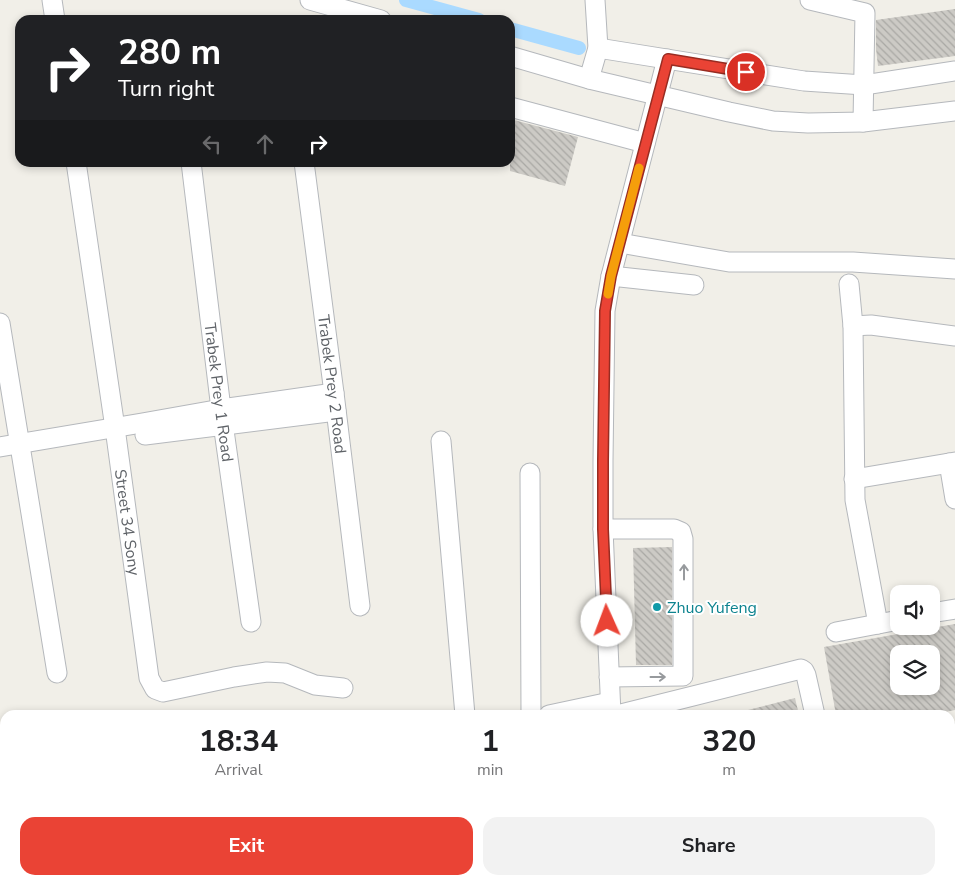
<!DOCTYPE html>
<html lang="en">
<head>
<meta charset="utf-8">
<style>
	body { margin:0; font-family:"Nunito Sans",sans-serif; background:#f2f2f2; color:#202124; height:100vh; display:flex; flex-direction:column; font-size:19px; white-space:nowrap }
	* { box-sizing:border-box; margin:0 }
	p { font-size:16px; color:#757577 }
	.icon { flex:none; width:28px; height:28px; fill:none; stroke:currentColor; stroke-width:2; stroke-linecap:round; stroke-linejoin:round }
	.map { position:relative; flex:1; overflow:hidden }
	.drawer { position:absolute; left:0px; top:710px; width:955px; height:175px; display:flex; flex-direction:column; background:#fff; border-radius:15px 15px 0 0; box-shadow:0 2px 8px #0003 }
	.drawer>* { flex:none }
	.hud { position:absolute; left:15px; top:15px; width:500px; height:152px; border-radius:15px; box-shadow:0 2px 8px #0003; background:#202124; color:#fff; overflow:hidden }
	.fabs { position:absolute; left:890px; top:585px; display:grid; gap:10px }
	.fabs a { display:grid; place-items:center; width:50px; height:50px; border-radius:10px; background:#fff; box-shadow:0 2px 8px #0003; font-size:25px }
	.pin { position:absolute; display:grid; place-items:center; width:42px; height:42px; color:#fff; margin:-21px; border:2px solid #fff; border-radius:50%; box-shadow:0 1px 5px #0007 }
	.me { position:absolute; width:55px; margin:-28px; rotate:358deg; stroke-linejoin:round; filter:drop-shadow(0 0 4px #0008) }
	.turn { display:flex; align-items:center; gap:18px; height:105px; padding:0 20px; font-size:22px }
	.turn .icon { width:65px; height:65px; stroke-width:2.5 }
	.turn b { display:block; font-size:35px; line-height:42px }
	.lanes { display:flex; align-items:center; height:48px; padding:0 20px; background:#0003; justify-content:center; gap:25px; direction:ltr }
	.lanes .off { opacity:.35 }
	.eta { display:flex; justify-content:space-evenly; align-items:center; height:85px; text-align:center }
	.eta b { font-size:30px; font-weight:700; line-height:35px }
	.primary-button { display:flex; gap:10px; margin-top:auto; padding:10px 20px }
	.primary-button a { flex:1; height:58px; border-radius:15px; background:#ea4335; color:#fff; font-size:20px; font-weight:700; line-height:58px; text-align:center }
	.primary-button a+a { background:#f2f2f2; color:#202124 }
	.map>svg:first-child { display:block }
</style>
</head>
<body>
<div class="map">
<svg width="955" height="885" viewBox="0 0 955 885">
	<defs>
		<pattern id="building-back-hatch" width="6" height="6" patternUnits="userSpaceOnUse" patternTransform="scale(1.25)"><rect width="6" height="6" fill="#cccac5"/><path d="M-1 5l2 2M0 0l6 6M5-1l2 2" fill="none" stroke="#a9a8a4"/></pattern>
	</defs>
	<rect width="100%" height="100%" fill="#f1efe8"/>
	<g fill="none" stroke-linecap="round" stroke-linejoin="round">
		<path stroke="#aadaff" stroke-width="14" d="M406 0 479 20
			M510 29 579 48"/>
	</g>
	<path fill="url(#building-back-hatch)" fill-rule="evenodd" d="M955 9V56L878 66 876 49V20Z
		M510 119 578 137 565 186 510 171Z
		M672 547V665H636L633 548Z
		M955 624V710L930 715H836L824 647ZM899 654H931V686H899Z
		M795 698 799 715H744V711Z"/>
	<g fill="none" stroke-linecap="round" stroke-linejoin="round">
		<g stroke="#b5b8bc" stroke-width="21">
			<g id="minor">
				<path d="M52 0 55 20"/>
				<path d="M310 0 381 20"/>
				<path d="M810 0 865 13 863 122"/>
				<path d="M598 48 804 81 864 85 955 71"/>
				<path d="M510 56 589 79 729 112 773 121 808 123 863 122 955 111"/>
				<path d="M589 79 598 48 595 0"/>
				<path d="M510 107 645 143"/>
				<path id="s1" d="M76 162 115 428 149 678 155 689 163 692 234 677 267 672 285 673 315 685 343 688"/>
				<path id="s2" d="M191 162 221 409 251 622"/>
				<path id="s3" d="M304 162 334 393 360 606"/>
				<path d="M620 243 729 262H853L955 269"/>
				<path d="M611 276 694 285"/>
				<path d="M849 284 853 326 855 500 878 624"/>
				<path d="M0 323 57 673"/>
				<path d="M853 326 871 325 955 336"/>
				<path d="M145 435 336 411"/>
				<path d="M441 441 465 715"/>
				<path d="M0 447 142 423 221 409 334 393"/>
				<path d="M949 463 955 499"/>
				<path d="M530 473 531 715"/>
				<path d="M854 479 955 462"/>
				<path d="M603 529H674L681 532 683 539V676L609 677"/>
				<path d="M931 613 955 609"/>
				<path d="M836 632 899 620"/>
				<path d="M549 715 610 702"/>
				<path d="M611 715 603 529V461L605 311 611 276 667 59"/>
				<path d="M617 715 801 669 804 671 806 675 815 715"/>
				<path d="M950 734 955 733"/>
				<path d="M0 738 5 755"/>
				<path d="M107 880 108 885"/>
				<path d="M218 880 219 885"/>
				<path d="M305 880 306 885"/>
				<path d="M415 880 416 885"/>
				<path d="M524 880 526 885"/>
				<path d="M642 880 643 885"/>
				<path d="M662 880 663 885"/>
				<path d="M782 885 800 880"/>
			</g>
		</g>
		<use href="#minor" stroke="#fff" stroke-width="19"/>
	</g>
	<defs><path id="oneway-shaft" d="M-6 0H5M1.5-3L5.5 0L1.5 3" fill="none" stroke-width="1.6" stroke-linecap="round" stroke-linejoin="round" transform="scale(1.25)"/></defs>
	<g stroke="#979a9d">
		<use href="#oneway-shaft" transform="translate(684 572) rotate(-90)"/>
		<use href="#oneway-shaft" transform="translate(658 677)"/>
	</g>
	<g fill="none" stroke-linecap="round" stroke-linejoin="round">
		<g stroke="#982c22" stroke-width="12">
			<path id="route" d="M607 621 603 529V461L605 311 611 276 668 59 746 72"/>
		</g>
		<use href="#route" stroke="#ea4335" stroke-width="9"/>
		<path stroke="#f59e0b" stroke-width="9" d="M608 294 611 276 639 168"/>
	</g>
	<circle fill="#0f9aa8" stroke="#fff" stroke-width="2" cx="657" cy="607" r="5"/>
	<g text-anchor="middle" stroke-width="4" stroke-linejoin="round" paint-order="stroke">
		<g font-size="16" fill="#5f6368" stroke="#fff">
			<text dy="6" stroke="none"><textPath href="#s3" startOffset="224">Trabek Prey 2 Road</textPath></text>
			<text dy="6" stroke="none"><textPath href="#s2" startOffset="232">Trabek Prey 1 Road</textPath></text>
			<text dy="6" stroke="none"><textPath href="#s1" startOffset="364">Street 34 Sony</textPath></text>
		</g>
		<g font-size="16" fill="#0d838f" stroke="#fff" text-anchor="start">
			<text x="667" y="613">Zhuo Yufeng</text>
		</g>
	</g>
</svg>
<div class="fabs">
<a><svg class="icon" aria-label="sound" viewBox="0 0 24 24"><path d="M4 9h4l5-4v14l-5-4H4zM17 9q2 3 0 6"/></svg></a>
<a><svg class="icon" aria-label="layers" viewBox="0 0 24 24"><path d="M12 4l9 5-9 5-9-5zM3 14l9 5 9-5"/></svg></a>
</div>
<div class="pin" style="left:746px;top:72px;background:#d93025"><svg class="icon" aria-label="arrive" viewBox="0 0 24 24"><path d="M6 21V4h12l-3 4 3 4H6"/></svg></div>
<svg class="me" style="left:607px;top:621px" viewBox="-20 -20 40 40"><circle r="19" fill="#fff"/><path d="M0-13L10 11 0 6-10 11z" fill="#ea4335"/></svg>
<div class="hud">
<div class="turn"><svg class="icon" aria-label="right" viewBox="0 0 24 24"><path d="M7 20v-9h11M14 6l5 5-5 5"/></svg><div><b>280 m</b>Turn right</div></div>
<div class="lanes"><svg class="icon off" aria-label="left" viewBox="0 0 24 24"><path d="M17 20v-9H6M10 6l-5 5 5 5"/></svg><svg class="icon off" aria-label="ahead" viewBox="0 0 24 24"><path d="M12 20V5M6 11l6-6 6 6"/></svg><svg class="icon" aria-label="right" viewBox="0 0 24 24"><path d="M7 20v-9h11M14 6l5 5-5 5"/></svg></div>
</div>
<section class="drawer">
<div class="eta">
<div><b>18:34</b><p>Arrival</p></div>
<div><b>1</b><p>min</p></div>
<div><b>320</b><p>m</p></div>
</div>
<div class="primary-button"><a>Exit</a><a>Share</a></div>
</section>
</div>
</body>
</html>
